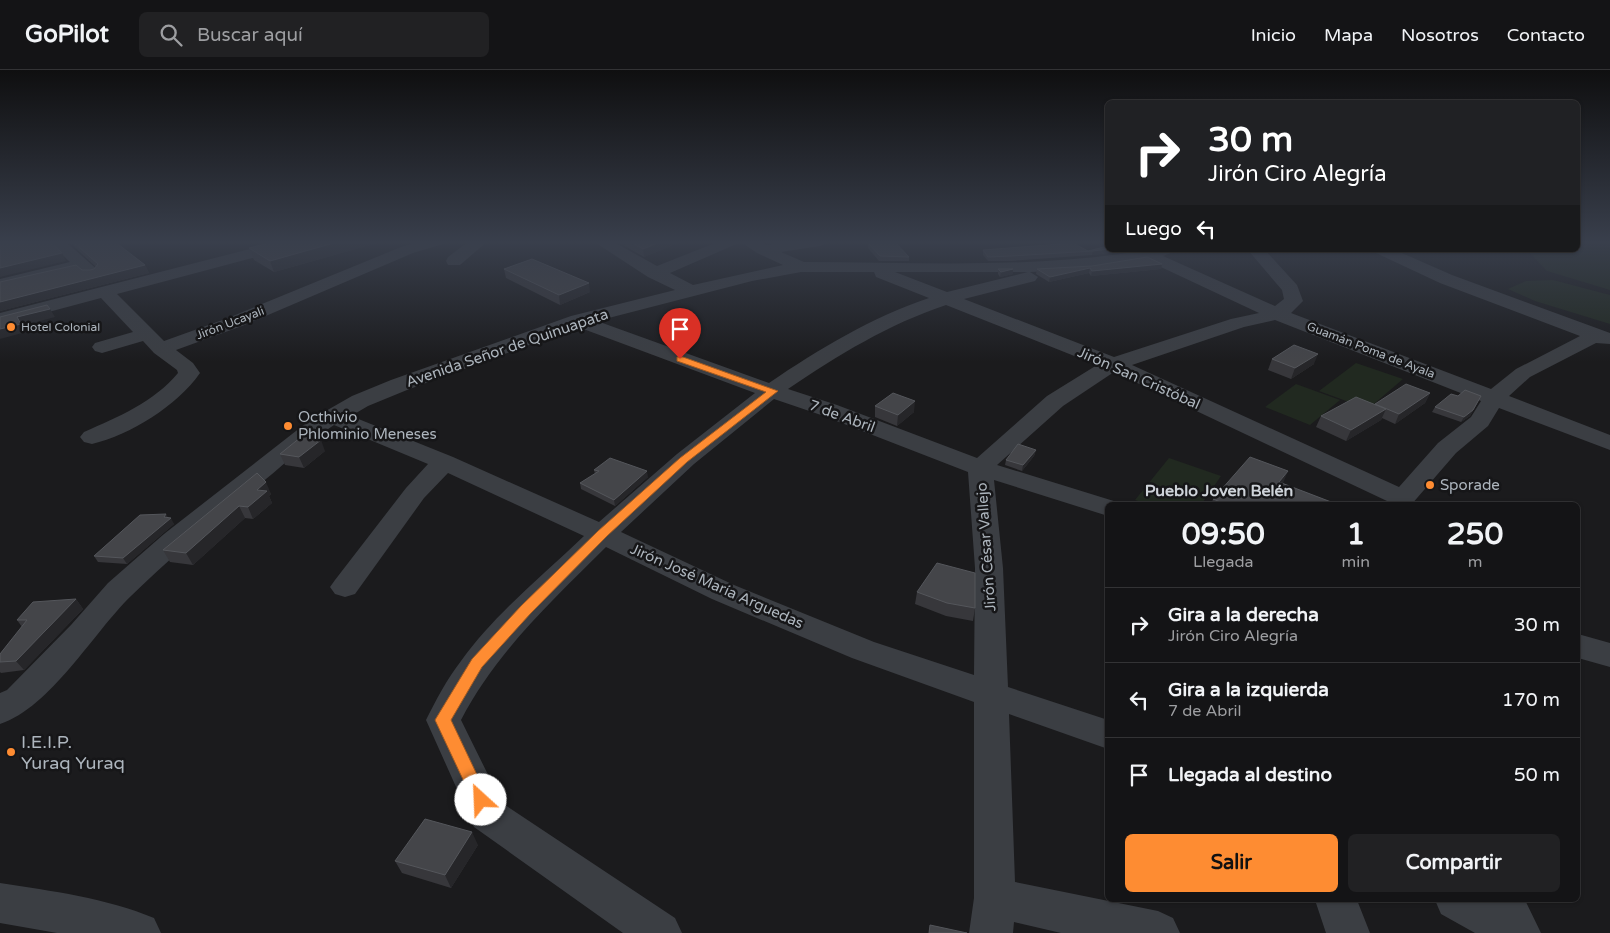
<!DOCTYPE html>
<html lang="es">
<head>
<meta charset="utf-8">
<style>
	body { margin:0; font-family:"Varela Round",sans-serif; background:#212123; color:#f1f3f6; height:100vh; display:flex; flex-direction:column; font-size:19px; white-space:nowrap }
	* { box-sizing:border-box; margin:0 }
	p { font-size:16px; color:#9d9ea1 }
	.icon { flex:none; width:28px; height:28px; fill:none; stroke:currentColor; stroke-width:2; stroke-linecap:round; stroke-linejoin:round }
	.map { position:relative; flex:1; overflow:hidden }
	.details { position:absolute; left:1105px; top:432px; width:475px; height:400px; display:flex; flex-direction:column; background:#141416; border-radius:8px; box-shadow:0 1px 4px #0004,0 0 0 1px #333335 }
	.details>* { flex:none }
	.top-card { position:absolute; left:1105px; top:30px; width:475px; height:152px; border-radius:8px; box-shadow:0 1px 4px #0004,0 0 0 1px #333335; background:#202124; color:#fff; overflow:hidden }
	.pin { position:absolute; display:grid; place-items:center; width:42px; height:42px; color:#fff; margin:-51px -21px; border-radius:50% 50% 50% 0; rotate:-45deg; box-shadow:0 0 5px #0007 }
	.pin .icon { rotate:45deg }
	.me { position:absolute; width:55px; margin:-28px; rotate:335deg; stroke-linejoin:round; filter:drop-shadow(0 0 4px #0008) }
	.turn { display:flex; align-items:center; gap:18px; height:105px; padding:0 20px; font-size:22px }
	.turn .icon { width:65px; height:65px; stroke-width:2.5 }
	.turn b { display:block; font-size:35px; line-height:42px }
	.then { display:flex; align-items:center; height:48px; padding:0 20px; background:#0003; gap:10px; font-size:19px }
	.eta { display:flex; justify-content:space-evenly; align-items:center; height:85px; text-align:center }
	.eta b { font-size:30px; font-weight:700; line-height:35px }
	.action { display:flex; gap:10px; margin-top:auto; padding:10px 20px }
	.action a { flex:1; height:58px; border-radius:8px; background:#fe8c32; color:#111; font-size:20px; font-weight:700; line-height:58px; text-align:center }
	.action a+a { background:#212123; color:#f1f3f6 }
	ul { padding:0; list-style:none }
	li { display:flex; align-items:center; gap:15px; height:75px; padding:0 20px; border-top:1px solid #333335 }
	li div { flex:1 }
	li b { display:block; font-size:19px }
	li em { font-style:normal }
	header { display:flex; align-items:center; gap:30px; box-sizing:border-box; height:70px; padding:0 25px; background:#141416; border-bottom:1px solid #333335 }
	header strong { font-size:24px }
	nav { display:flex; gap:28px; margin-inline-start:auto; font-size:18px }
	.search { width:350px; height:45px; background:#212123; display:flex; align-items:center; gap:12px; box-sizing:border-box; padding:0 18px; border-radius:8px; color:#9d9ea1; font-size:19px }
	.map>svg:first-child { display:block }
</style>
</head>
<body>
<header>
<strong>GoPilot</strong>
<div class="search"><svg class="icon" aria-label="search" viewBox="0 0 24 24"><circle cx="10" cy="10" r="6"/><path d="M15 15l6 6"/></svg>Buscar aquí</div>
<nav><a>Inicio</a><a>Mapa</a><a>Nosotros</a><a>Contacto</a></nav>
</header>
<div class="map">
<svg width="1610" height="863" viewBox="0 0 1610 863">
	<rect width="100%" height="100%" fill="#1b1b1d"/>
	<path fill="#212920" d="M1578 171H1610V220L1547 201 1527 180H1578Z
		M1553 210 1610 225V254L1535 231 1508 219 1526 211Z
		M1356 293 1403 309 1368 339 1319 321Z
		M1296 314 1340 330 1310 355 1265 337Z
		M1169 388 1221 406 1201 435H1150L1135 430Z"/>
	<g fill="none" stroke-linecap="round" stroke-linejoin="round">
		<path fill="#3b3e43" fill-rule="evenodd" d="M48 171H65L100 202 97 206C88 208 85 206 79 200L0 219V209L70 192Z
			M281 171H307L305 174 117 224 164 271 228 248 401 177 420 171H445L443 174 413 183 242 256 176 280 193 293 200 303C177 336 130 365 92 374L84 372 80 367 84 362C118 347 154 332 178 303L177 300 154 283 143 271 102 283 95 281 92 277 95 273 133 262 101 228 0 255V243Z
			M469 171H488L460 195H448L446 191 448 187Z
			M593 171H612L657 196 720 171H759L766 175 790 171H828L826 174 820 176 781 182 804 192C913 192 1025 199 1133 182L1134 180H1173L1171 183 1163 186 1275 236 1284 229 1282 220 1248 180H1265L1297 215 1303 231 1291 243 1491 319 1516 299 1580 266 1440 213 1376 183 1374 180H1395L1452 205 1610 263V274L1596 273 1530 307 1509 326 1610 365V380L1499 338 1488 356 1456 383 1411 435H1384L1387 431 1114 302 1063 336 997 395 1117 432 1119 435H1108V446L994 410 1003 498 1008 617 1108 650V679L1009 644 1015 812 1158 841 1173 848 1180 863H1061L1014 852 1013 863H969L974 828V632L852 588 712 529 606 477C551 532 497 581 461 650L502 733 675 848 682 863H623L474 757 426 650C436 630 447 609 461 591 495 544 542 506 584 466L448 403 424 428 355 524 345 527 335 524 330 517 335 510 406 418 428 394 334 355C310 370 288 391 266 409 220 447 174 484 131 526 93 563 51 637 0 654V623L7 620 71 555 108 513 164 464 310 350 352 326 391 310 571 246 675 220 648 207ZM741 172 757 183 783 195 693 215 670 203ZM1146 190 1259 243 1231 249 1114 287 964 229 1035 211 1038 207 1030 202 1091 199ZM801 202H874L876 207 929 228C872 247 819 279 769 313L597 251 752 211ZM895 202H1028L947 222ZM946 235 1097 295 1047 326 977 388 837 335 788 319C838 285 889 254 946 235ZM1275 250 1481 331 1471 347 1438 373 1399 417 1132 295 1244 257ZM578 257 755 323 677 384 599 452 453 387 351 346 368 336 407 320ZM774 329 821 345 968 402 975 498 974 605 874 572 734 515 621 462 694 394Z
			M1578 564 1610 573V597L1578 588Z
			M0 813C52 821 106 828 154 848L161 863H57L0 853Z
			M1315 830H1357L1370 863H1326Z
			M1435 830H1525L1541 863H1475L1441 844Z"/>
	</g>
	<path fill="#37373b" d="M68 171H114L145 195 149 203 0 241V212L76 195 82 200H90L94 199 96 197Z
		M277 171H384L274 202 254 190 249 178Z
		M616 171H683L644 187Z
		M868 173 909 187V191H879L868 178Z
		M983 180 1088 181H1127L1092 185 1010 191H988L983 185Z
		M1162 194 1161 199 1091 206 1089 203 1049 212 1036 204 1037 199Z
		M504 199 590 222 560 235 506 208Z
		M998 199 1013 204 1000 207 998 204Z
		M1272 289 1314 294 1291 309 1268 300Z
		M1430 323 1425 333 1395 354 1382 348 1381 350 1346 371 1316 357 1321 346 1375 334Z
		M1478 332 1470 346 1461 352 1432 342 1435 337Z
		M875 336 914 342 897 356 875 347Z
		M1036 380 1034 386 1022 401 1005 395 1006 390Z
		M325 381 304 398 285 395 280 384Z
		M594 400 648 407 615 436 581 419 580 413 595 404Z
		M257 403 271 424 269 426 272 433 253 449 245 448 193 495 170 492 163 480Z
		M1283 414 1339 435H1211L1213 429Z
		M168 448 174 454 127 494 98 492 94 486Z
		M917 522 975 538 973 551 946 546 915 534Z
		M76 529 83 539 24 600 1 603 0 602V584L22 557 17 550Z
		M478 775 451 818 402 803 395 791Z"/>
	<path fill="#262629" d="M341 171H384L274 202 270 191Z
		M663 171H683L644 187 643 179Z
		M1108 179V180H1127V181L1092 185 1093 181Z
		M62 183 66 191 0 207V198Z
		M1162 194 1161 199 1091 206 1092 201Z
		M145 195 149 203 0 241V232Z
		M1090 198 1089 203 1049 212 1050 207Z
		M1013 199V204L1000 207 1001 202Z
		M589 213 590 222 560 235 559 225Z
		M50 239 55 247 22 256 26 262 0 269V259L17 247Z
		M1318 284 1314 294 1291 309 1295 298Z
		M1430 323 1425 333 1395 354 1399 344Z
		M1481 326 1470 346 1461 352 1464 347Z
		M915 331 914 342 897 356 898 345Z
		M1386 339 1381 350 1346 371 1351 360Z
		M321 370 325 381 304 398 299 387Z
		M1036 380 1034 386 1022 401 1023 395Z
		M647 401 648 407 615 436 614 430Z
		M1288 401 1278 426 1279 412Z
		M266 412 271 424 269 426 272 433 253 449 248 437 257 420Z
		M239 436 245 448 193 495 186 483Z
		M166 444 169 449 171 448 174 454 127 494 123 488Z
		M76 529 83 539 24 600 16 591Z
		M472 762 478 775 451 818 445 805Z"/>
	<path fill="#444549" stroke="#54565b" d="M0 171H49L62 183 0 198Z
		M72 171H114L145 195 0 232V212L76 195 82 200H90L94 199 98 194Z
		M277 171H341L270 191 249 178Z
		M629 171H663L643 179Z
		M894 171 909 187 880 186 868 173Z
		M1073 173 1088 181 1108 176V179L1093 181 1011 186 988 187 983 180Z
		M1147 187 1162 194 1092 201 1090 198 1050 207 1037 199 1092 196Z
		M532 189 589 213 559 225 504 199Z
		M998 199H1013L1001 202Z
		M47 235 50 239 17 247 21 254 0 259V247Z
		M1294 275 1318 284 1295 298 1272 289Z
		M1406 314 1430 323 1399 344 1375 334Z
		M1465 320 1481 326 1473 340 1464 347 1435 337 1451 324 1458 326Z
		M893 323 915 331 898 345 875 336Z
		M1356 327 1386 339 1351 360 1321 346Z
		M301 367 321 370 299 387 280 384Z
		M1018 374 1036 380 1023 395 1006 390Z
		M1250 387 1288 401 1279 412 1339 435H1228L1213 429Z
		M610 388 647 401 614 430 580 413 599 401 594 400Z
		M257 403 266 412 257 420 267 421 248 437 239 436 186 483 163 480Z
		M166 444 164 447 171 448 123 488 94 486 140 445Z
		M937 493 975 503V538L947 533 917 522Z
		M76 529 16 591 0 592V584L27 550H17L33 532Z
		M425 749 472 762 445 805 395 791Z
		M930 855 967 863H929Z"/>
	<linearGradient id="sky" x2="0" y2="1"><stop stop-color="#0f0f10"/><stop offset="0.59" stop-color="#393f4c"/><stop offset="1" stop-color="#393f4c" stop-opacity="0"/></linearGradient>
	<rect width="1610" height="292" fill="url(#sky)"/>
	<path fill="#fe8c32" stroke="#a55b20" d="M677 287H683L778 321 687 392 607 466 531 543 482 597 451 650 489 730 487 735 481 737 475 735 435 650 472 589 521 536 598 461 680 388 766 322 677 291Z"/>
	<g fill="#fe8c32" stroke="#161618" stroke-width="2">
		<circle cx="11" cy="257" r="5"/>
		<circle cx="288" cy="356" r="5"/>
		<circle cx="1430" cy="415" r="5"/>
		<circle cx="11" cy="682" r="5"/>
	</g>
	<g text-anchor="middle" stroke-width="5" stroke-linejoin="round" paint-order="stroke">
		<g font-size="12" fill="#adb5bd" stroke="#161618">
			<text transform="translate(230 253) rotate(-21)" y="4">Jirón Ucayali</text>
			<text transform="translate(1371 280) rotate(21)" y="4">Guamán Poma de Ayala</text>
		</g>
		<g font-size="12" fill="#adb5bd" stroke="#161618" text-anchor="start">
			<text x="21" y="261">Hotel Colonial</text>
		</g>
		<g font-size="15" fill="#adb5bd" stroke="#161618">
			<text transform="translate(507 278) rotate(-19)" y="5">Avenida Señor de Quinuapata</text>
			<text transform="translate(1139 308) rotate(24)" y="5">Jirón San Cristóbal</text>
			<text transform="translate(842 346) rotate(20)" y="5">7 de Abril</text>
			<text transform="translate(986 477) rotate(-94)" y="5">Jirón César Vallejo</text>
			<text transform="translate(717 516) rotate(24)" y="5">Jirón José María Arguedas</text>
		</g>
		<g font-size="15" fill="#adb5bd" stroke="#161618" text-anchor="start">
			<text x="298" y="352">Octhivio<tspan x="298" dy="17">Phlominio Meneses</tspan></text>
			<text x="1440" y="420">Sporade</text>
		</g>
		<g font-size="16" font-weight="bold" fill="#ced3d9" stroke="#161618">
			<text x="1219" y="426">Pueblo Joven Belén</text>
		</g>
		<g font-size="18" fill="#adb5bd" stroke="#161618" text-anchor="start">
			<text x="21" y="678">I.E.I.P.<tspan x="21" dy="21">Yuraq Yuraq</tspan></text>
		</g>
	</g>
</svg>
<div class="pin" style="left:680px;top:289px;background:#d93025"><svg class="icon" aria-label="arrive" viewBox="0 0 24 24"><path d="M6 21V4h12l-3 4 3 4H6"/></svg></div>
<svg class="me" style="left:481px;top:730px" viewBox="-20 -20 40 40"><circle r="19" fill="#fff"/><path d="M0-13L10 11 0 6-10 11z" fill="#fe8c32"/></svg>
<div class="top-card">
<div class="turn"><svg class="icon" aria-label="right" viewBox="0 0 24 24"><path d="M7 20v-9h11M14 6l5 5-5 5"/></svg><div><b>30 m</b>Jirón Ciro Alegría</div></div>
<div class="then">Luego<svg class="icon" aria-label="left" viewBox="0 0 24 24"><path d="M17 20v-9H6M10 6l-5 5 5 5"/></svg></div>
</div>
<section class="details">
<div class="eta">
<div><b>09:50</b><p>Llegada</p></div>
<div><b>1</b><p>min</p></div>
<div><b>250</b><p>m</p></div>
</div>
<ul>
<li><svg class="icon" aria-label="right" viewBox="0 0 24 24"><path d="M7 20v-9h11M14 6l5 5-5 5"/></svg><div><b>Gira a la derecha</b><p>Jirón Ciro Alegría</p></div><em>30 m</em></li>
<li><svg class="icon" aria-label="left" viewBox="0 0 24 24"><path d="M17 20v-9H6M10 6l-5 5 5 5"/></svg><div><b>Gira a la izquierda</b><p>7 de Abril</p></div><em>170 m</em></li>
<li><svg class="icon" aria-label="arrive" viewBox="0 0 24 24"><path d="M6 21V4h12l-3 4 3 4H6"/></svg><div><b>Llegada al destino</b></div><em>50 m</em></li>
</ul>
<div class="action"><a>Salir</a><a>Compartir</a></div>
</section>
</div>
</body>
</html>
